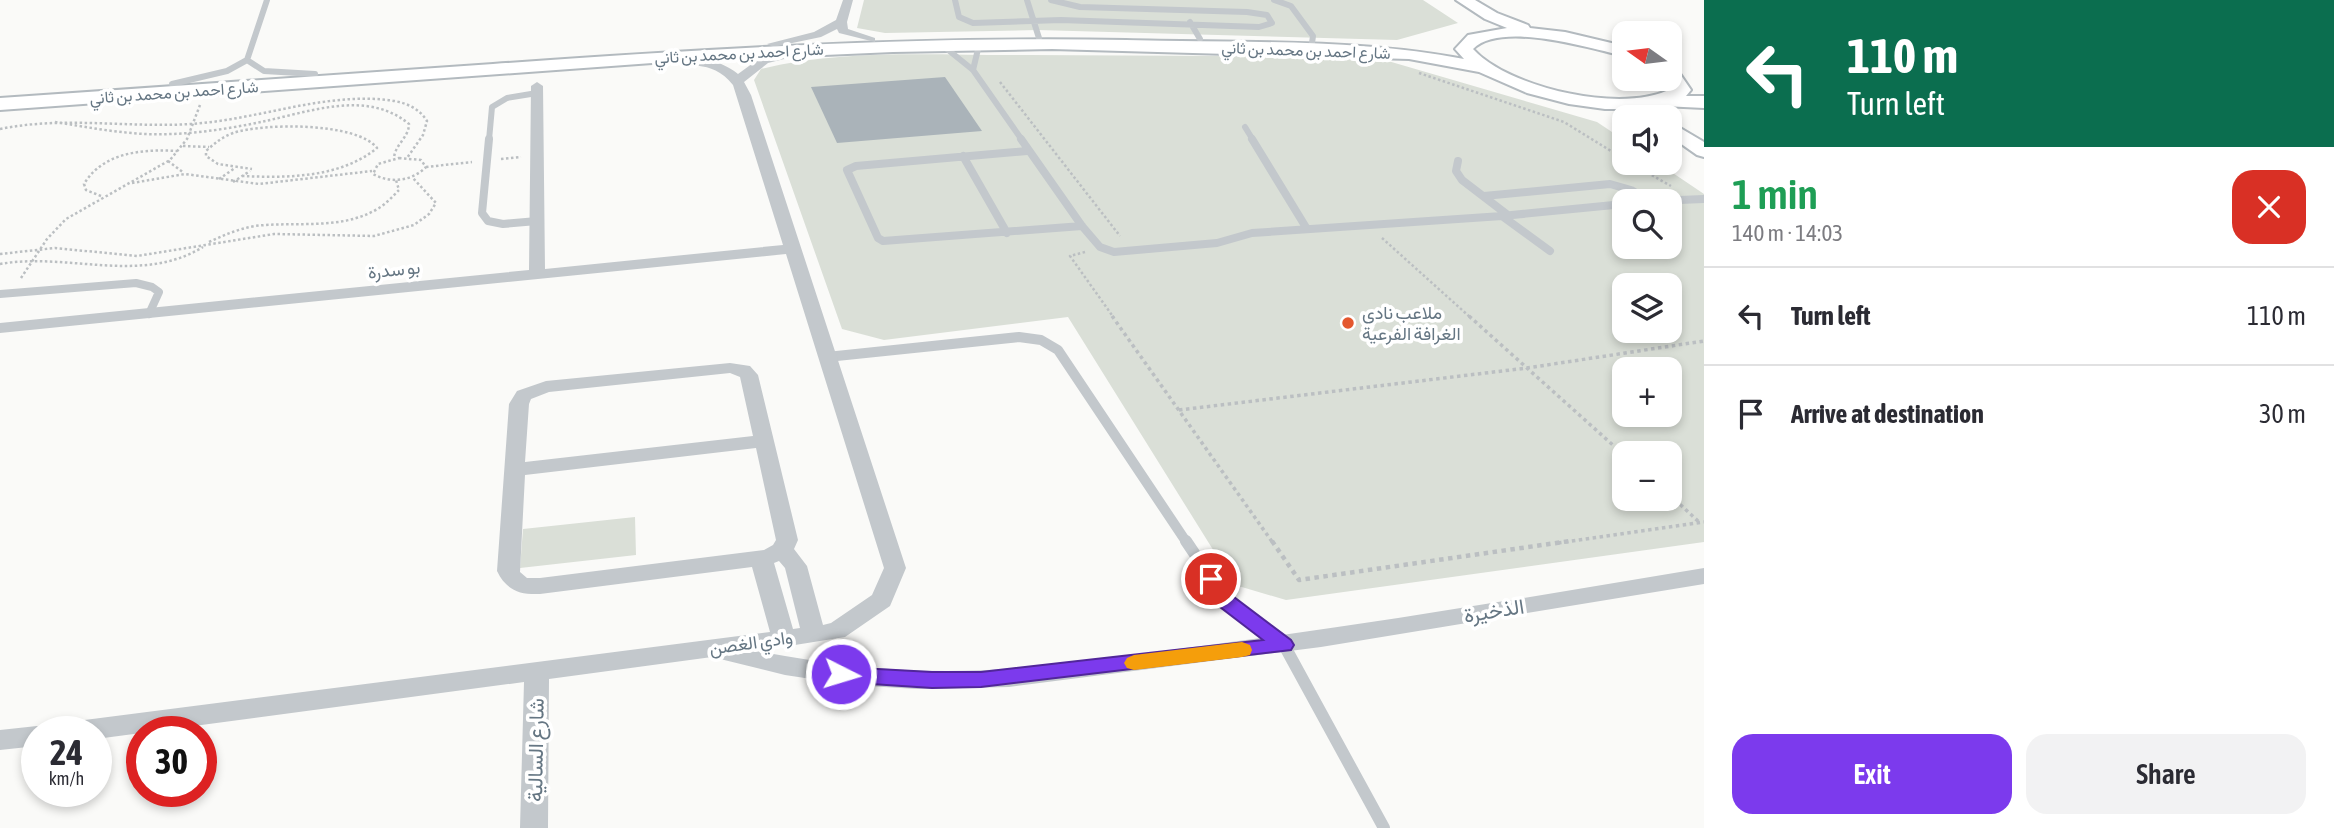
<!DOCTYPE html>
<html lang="en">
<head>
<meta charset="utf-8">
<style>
	body { margin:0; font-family:"Asap Condensed",Vazirmatn,sans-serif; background:#f2f2f3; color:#2b2b33; height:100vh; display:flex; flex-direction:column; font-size:26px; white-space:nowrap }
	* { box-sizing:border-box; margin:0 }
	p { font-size:23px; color:#7c7c81 }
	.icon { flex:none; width:38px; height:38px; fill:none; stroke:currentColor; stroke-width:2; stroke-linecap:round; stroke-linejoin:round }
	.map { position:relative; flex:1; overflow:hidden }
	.sheet { display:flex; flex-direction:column; background:#fff; width:630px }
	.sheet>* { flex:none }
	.top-card { background:#0b6e4f; color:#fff; overflow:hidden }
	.needle { width:46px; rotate:284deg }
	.buttons { position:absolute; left:1612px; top:21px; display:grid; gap:14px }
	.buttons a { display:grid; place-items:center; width:70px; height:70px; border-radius:14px; background:#fff; box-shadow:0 4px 10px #0003; font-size:35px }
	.speed { position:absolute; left:21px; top:716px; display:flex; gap:14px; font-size:35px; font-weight:700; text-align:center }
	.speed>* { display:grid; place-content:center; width:91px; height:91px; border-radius:50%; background:#fff; box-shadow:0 4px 10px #0003; line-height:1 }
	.speed small { font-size:18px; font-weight:400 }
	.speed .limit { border:10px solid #d22; background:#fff; color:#111 }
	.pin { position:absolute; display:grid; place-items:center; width:60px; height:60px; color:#fff; margin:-30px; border:4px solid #fff; border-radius:50%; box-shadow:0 2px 7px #0007 }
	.me { position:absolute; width:77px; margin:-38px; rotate:95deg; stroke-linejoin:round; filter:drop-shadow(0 0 5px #0008) }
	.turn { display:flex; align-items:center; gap:24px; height:147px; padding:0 28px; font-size:32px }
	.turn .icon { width:91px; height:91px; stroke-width:2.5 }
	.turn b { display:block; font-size:49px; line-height:60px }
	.round { display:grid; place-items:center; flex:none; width:74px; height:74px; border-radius:21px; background:#f2f2f3 }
	.overview { display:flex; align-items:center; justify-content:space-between; height:119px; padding:0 28px }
	h1 { font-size:42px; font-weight:600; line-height:52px; color:#1e9e55 }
	.button { display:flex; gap:14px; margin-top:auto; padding:14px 28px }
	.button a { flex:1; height:80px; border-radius:21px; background:#7c3aed; color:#fff; font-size:28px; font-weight:600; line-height:80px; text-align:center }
	.button a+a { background:#f2f2f3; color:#2b2b33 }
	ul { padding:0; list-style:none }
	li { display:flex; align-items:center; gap:21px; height:98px; padding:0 28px; border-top:2px solid #e1e1e2 }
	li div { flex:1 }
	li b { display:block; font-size:26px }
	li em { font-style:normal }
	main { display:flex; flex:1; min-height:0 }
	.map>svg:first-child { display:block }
</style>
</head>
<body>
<main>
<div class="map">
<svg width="1704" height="828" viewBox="0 0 1704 828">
	<rect width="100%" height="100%" fill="#fafaf8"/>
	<path fill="#dadfd7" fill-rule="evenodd" d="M864 0H1423L1458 23 1397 40 1037 30 885 33 857 28Z
		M1029 55 1217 56 1388 61 1597 122 1624 140V163H1658L1704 194V542L1286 600 1235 585 1068 317 884 340 842 329 754 80 761 69C847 48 941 56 1029 55ZM1624 201H1670V247H1624ZM1624 285H1670V331H1624ZM1624 369H1670V415H1624ZM1624 453H1670V499H1624Z
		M635 517 636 555 520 568 523 529Z"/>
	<path fill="#aab3b9" d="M945 77 982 131 837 143 811 87Z"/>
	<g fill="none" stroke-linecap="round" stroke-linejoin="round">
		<g stroke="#b3babf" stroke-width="4">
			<path id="secondary" d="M1456 0H1475L1497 13 1528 25 1530 28 1565 32 1624 46V56C1589 48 1501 21 1473 49 1508 88 1625 115 1672 88L1666 79H1670V67L1676 68 1691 90 1686 96H1704V108L1663 106 1638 109H1605L1569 104 1527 93 1479 72 1409 59 1052 49 893 52 666 62 0 110V98C164 87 328 75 493 64 703 49 914 36 1126 40 1238 43 1353 38 1464 59L1455 49 1468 35 1507 28 1485 19Z
				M1670 122 1704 142V157L1697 155 1670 136Z"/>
		</g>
		<path stroke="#bbbfc2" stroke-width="2.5" stroke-dasharray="2.5 2.5" stroke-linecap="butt" d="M1419 73 1564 122 1624 159
			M1000 82 1120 236
			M55 122C93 128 132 136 171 134 201 133 232 128 261 122 309 112 367 89 409 124 409 138 394 145 394 159
			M0 129C64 116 127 128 191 124 254 120 313 96 376 99 395 100 416 103 427 121L423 135 407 158
			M183 146 209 147
			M399 158 421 160 426 167C412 181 391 184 373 174L378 164Z
			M501 159 521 157
			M168 161 184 173
			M1630 163 1671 186
			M426 167 472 162
			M242 176C288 178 340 178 377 148 357 122 263 123 233 133 222 137 215 143 206 151V156L218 164 252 169
			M219 179 235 168
			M233 182 250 171
			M132 183 185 174 259 184 372 171
			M101 196 86 190 84 184C103 152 143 149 177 151
			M1382 238 1471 318
			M209 242C224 235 238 229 255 226 296 221 342 231 379 208 386 204 393 196 399 190L396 180
			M1085 252 1070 256 1114 318
			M0 254 55 248 137 256 274 234 374 236 414 225 429 214 436 203 412 177
			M0 264C68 252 141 285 203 247
			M21 278 47 239 66 219 170 160 187 139 200 105"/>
		<path stroke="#bbbfc2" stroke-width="3.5" stroke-dasharray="3.5 3.5" stroke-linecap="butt" d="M1112 316 1273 543
			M1469 316 1624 455
			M1179 410 1527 368 1704 341
			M1670 495 1699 522
			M1558 543 1704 522"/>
		<path stroke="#bbbfc2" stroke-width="4.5" stroke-dasharray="4.5 4.5" stroke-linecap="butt" d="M1272 541 1299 580 1570 541"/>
		<path stroke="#c3c8cc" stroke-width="6" d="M955 0 959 17 973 23 1061 20 1259 27 1272 23 1267 15 1247 12 1080 7 1051 0
			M1027 0 1039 38
			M1274 0 1291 6 1313 36 1312 43
			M1190 22 1200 39
			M942 45 973 70 1022 140
			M247 60 267 0
			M973 70 979 45
			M172 84 227 71 247 60 264 71 315 74
			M1245 127 1253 140
			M489 140 492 107 507 98 537 93"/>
		<path stroke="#c3c8cc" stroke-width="8" d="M489 139 482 213 488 221 503 224 537 221
			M1021 139 1082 226 1100 247 1114 252 1217 243 1252 233 1502 216 1624 204
			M1252 139 1307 229
			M1027 151 856 166 847 170 878 238 883 241 1082 226
			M963 156 1007 233
			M1458 161 1456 171 1462 180 1509 216
			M1484 196 1610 184 1631 190 1649 201
			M1654 201 1704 199
			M1502 216 1550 251
			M0 294 136 283 152 287 159 292 149 314"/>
		<path stroke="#c3c8cc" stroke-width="10" d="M827 357 1019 337 1041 340 1058 350 1187 543"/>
		<path stroke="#c3c8cc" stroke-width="12" d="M1186 541 1227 602 1284 645 1384 828"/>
		<path fill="#c3c8cc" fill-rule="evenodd" d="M843 0H853L847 22 848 29 875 38V42L839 33 837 29 821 37 773 47 767 44 814 32 836 20Z
			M796 49 802 53 800 55 768 63 744 82 751 95 906 568 890 606 845 637 757 651C820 663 883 671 947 671 1037 671 1127 655 1216 644 1379 623 1542 595 1704 568V584L1321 647 1009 687 917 689 851 685 785 675 712 657 549 679 548 828H520L524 682 96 739V732H56L60 725 69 722 770 632 752 567 540 594C520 595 506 590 497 571L509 404 517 391 546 381 730 363 750 366 758 375 798 540 794 549 807 566 823 625 831 623 872 595 884 568 786 254 0 333V323L529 270 531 86 537 82 543 86 545 269 783 245 733 85C710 56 686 72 665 57 680 47 725 62 738 74L760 58ZM730 373 740 377 753 436 525 462 529 404 531 399 549 392ZM756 448 776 540 773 545 764 550 540 578H527L520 572 525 475ZM779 561 785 568 800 628 793 629 774 563Z
			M37 726 48 732H37V746L0 750V730Z"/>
		<use href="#secondary" fill="#fff" fill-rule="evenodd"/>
	</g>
	<path fill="#7c3aed" stroke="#51269a" stroke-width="2" d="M1211 573 1218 574 1234 597 1291 640 1294 645 1291 650 981 687 932 688 841 682 833 680 830 674 833 669 841 667 932 672H981L1263 640 1220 607 1202 579 1205 574Z"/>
	<path fill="#f59e0b" d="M1242 642 1250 645 1252 650 1250 655 1242 657 1134 670 1127 668 1124 663 1127 658 1134 655Z"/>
	<circle fill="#e4572e" stroke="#fff" stroke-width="2.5" cx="1348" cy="323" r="7"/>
	<g text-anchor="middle" stroke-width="7" stroke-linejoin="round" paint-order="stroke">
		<g font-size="16" fill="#657683" stroke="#fff">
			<text transform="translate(1306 50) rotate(2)" y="6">شارع احمد بن محمد بن ثاني</text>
			<text transform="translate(739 53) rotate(-3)" y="6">شارع احمد بن محمد بن ثاني</text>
			<text transform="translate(174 92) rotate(-4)" y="6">شارع احمد بن محمد بن ثاني</text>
		</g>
		<g font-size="18" fill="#657683" stroke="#fff">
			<text transform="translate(394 270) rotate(-6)" y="6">بو سدرة</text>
			<text transform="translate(751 643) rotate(-8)" y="6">وادي الغصن</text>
		</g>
		<g font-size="18" fill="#657683" stroke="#fff" text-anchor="start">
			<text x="1362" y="319">ملاعب نادي<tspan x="1362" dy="21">الغرافة الفرعية</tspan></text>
		</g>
		<g font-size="21" fill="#657683" stroke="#fff">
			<text transform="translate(1494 611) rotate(-9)" y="7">الذخيرة</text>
			<text transform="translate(536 750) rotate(-89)" y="7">شارع السالية</text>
		</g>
	</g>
</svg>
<div class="buttons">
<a><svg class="needle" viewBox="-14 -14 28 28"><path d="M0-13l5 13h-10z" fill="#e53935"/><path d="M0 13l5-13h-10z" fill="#7c7c81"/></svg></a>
<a><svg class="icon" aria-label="sound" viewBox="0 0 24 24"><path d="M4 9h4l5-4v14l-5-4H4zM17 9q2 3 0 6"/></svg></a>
<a><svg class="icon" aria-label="search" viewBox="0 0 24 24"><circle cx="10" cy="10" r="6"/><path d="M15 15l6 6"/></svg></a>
<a><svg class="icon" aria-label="layers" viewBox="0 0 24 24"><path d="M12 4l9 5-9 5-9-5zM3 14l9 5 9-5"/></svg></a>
<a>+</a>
<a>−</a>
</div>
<div class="speed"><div>24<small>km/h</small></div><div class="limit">30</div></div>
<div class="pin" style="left:1211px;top:579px;background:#d93025"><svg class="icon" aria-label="arrive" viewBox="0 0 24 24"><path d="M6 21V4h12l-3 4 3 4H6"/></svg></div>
<svg class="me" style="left:841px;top:674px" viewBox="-20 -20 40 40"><circle r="17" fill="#7c3aed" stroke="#fff" stroke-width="3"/><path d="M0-11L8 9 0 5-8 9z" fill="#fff"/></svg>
</div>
<section class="sheet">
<div class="top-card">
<div class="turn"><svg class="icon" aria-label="left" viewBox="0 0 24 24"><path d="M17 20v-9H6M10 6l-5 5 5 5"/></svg><div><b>110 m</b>Turn left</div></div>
</div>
<div class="overview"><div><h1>1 min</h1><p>140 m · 14:03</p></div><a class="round" style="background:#d93025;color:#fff"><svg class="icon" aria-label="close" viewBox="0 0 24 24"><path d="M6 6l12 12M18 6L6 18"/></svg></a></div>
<ul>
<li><svg class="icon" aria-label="left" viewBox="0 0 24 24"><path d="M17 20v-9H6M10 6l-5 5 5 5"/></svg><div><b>Turn left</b></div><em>110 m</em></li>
<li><svg class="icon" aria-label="arrive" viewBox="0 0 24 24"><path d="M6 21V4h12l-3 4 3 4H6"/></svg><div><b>Arrive at destination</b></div><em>30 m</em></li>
</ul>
<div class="button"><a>Exit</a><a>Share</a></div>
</section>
</main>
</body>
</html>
